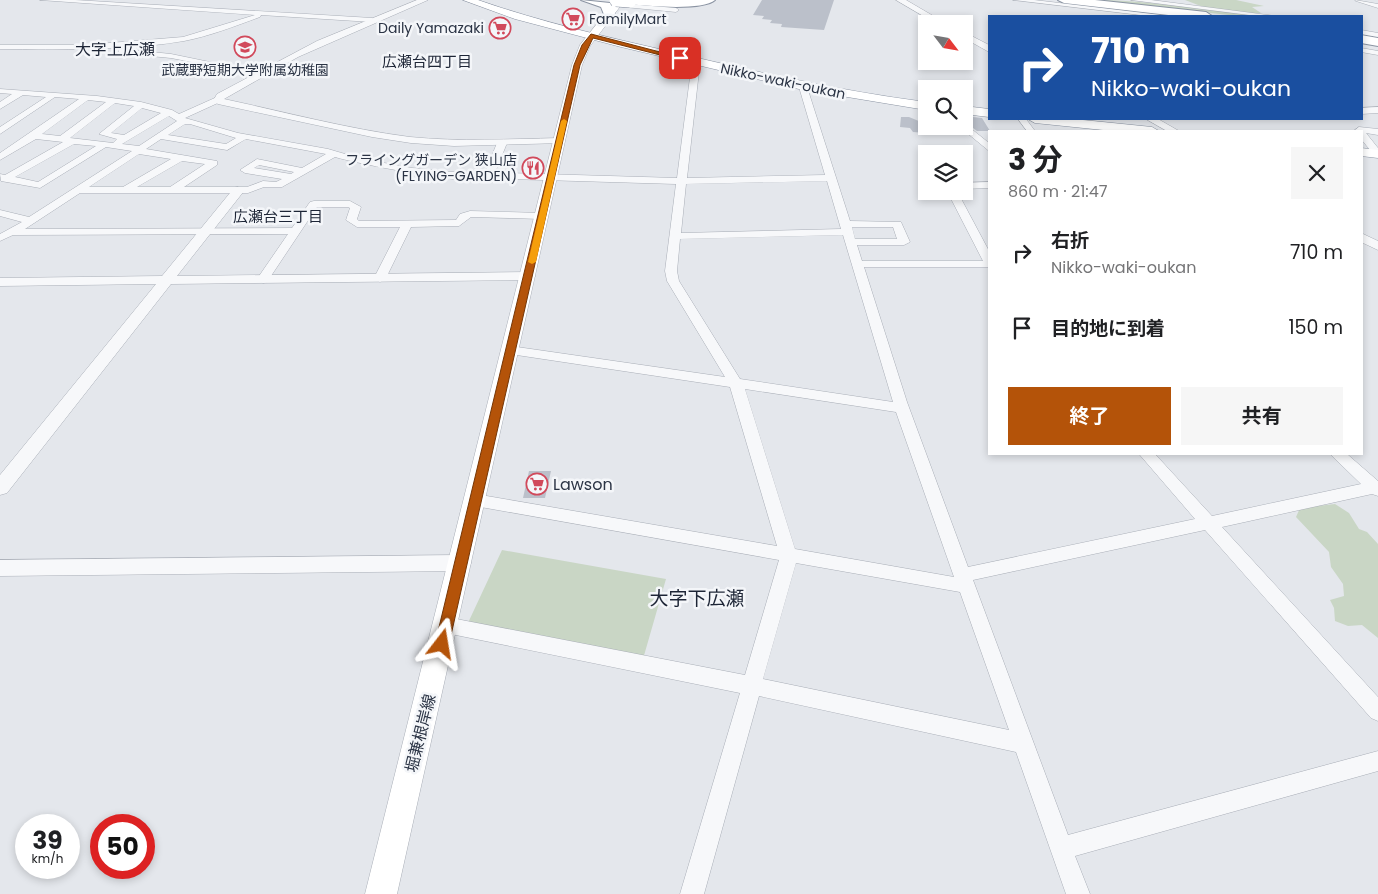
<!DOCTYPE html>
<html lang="ja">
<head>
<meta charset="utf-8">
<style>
	body { margin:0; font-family:Poppins,"Noto Sans JP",sans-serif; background:#f6f6f6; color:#202124; height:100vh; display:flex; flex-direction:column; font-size:19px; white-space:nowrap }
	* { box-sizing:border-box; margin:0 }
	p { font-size:16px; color:#757577 }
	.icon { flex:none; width:28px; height:28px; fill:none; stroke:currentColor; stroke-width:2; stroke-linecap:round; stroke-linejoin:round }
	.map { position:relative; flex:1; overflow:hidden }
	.sheet { position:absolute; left:988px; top:130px; width:375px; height:325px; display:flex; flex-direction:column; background:#fff; border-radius:0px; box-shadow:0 2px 8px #0003 }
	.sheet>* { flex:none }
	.guide { position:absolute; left:988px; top:15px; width:375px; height:105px; border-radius:0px; box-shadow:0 2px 8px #0003; background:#1a4fa0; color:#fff; overflow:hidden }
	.needle { width:32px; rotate:121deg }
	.buttons { position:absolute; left:918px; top:15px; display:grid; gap:10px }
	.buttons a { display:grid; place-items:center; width:55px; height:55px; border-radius:0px; background:#fff; box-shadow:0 2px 8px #0003; font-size:25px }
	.speed { position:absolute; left:15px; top:814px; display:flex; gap:10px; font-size:25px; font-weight:700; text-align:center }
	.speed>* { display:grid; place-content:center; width:65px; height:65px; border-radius:50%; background:#fff; box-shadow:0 2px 8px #0003; line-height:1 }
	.speed small { font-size:12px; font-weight:400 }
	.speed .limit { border:8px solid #d22; background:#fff; color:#111 }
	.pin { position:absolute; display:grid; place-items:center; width:42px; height:42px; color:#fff; margin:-21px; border-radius:10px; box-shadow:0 2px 8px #0006 }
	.me { position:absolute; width:55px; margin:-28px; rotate:14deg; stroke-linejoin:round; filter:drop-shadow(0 0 4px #0008) }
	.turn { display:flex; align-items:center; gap:18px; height:105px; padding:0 20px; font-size:22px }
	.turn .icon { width:65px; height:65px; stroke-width:2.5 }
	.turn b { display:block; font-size:35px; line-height:42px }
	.round { display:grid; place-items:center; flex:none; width:52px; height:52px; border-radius:0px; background:#f6f6f6 }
	.summary { display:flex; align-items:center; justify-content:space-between; height:85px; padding:0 20px }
	h1 { font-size:30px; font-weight:700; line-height:38px }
	.action { display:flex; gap:10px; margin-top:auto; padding:10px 20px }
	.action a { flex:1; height:58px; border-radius:0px; background:#b45309; color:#fff; font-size:20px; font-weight:700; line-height:58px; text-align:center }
	.action a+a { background:#f6f6f6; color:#202124 }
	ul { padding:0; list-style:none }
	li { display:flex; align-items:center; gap:15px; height:75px; padding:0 20px }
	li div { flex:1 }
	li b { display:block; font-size:19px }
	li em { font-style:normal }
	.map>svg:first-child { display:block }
</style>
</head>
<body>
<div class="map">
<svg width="1378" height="894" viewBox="0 0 1378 894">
	<rect width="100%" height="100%" fill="#e4e7ec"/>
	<path fill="#c9d6c5" d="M1099 0C1135 0 1171 6 1206 8L1185 0H1236L1264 6 1252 7 1261 13H1244L1254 16H1237Z
		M1335 504 1349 513 1359 529 1367 532 1378 544V638L1362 625 1348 626 1335 621 1334 608 1330 600 1344 596 1343 584 1331 567 1329 552 1296 517 1300 508Z
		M502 550 666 579 643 659 467 625Z"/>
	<path fill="#bbc0ca" d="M762 0H834L824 30 781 27 782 24 770 23 772 20 762 19 764 16 753 15Z
		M964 116 982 118 990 131H977L964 121Z
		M901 117H909L926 124V126L936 127V130H926V133L913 132 910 128 900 127Z
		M529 471H551L545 498H523Z"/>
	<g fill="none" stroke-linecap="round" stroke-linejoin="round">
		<g stroke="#a9aeb7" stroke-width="1">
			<path id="minor" d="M40 0H75L372 18 375 20 372 22 261 15 260 17C235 26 210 36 184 41 126 51 59 49 0 49V45H85L183 37 255 15Z
				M1013 0H1034L1169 16H1149Z
				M1131 0H1151L1275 16H1257Z
				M1355 0 1378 4V8L1356 1Z
				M616 3 676 8 679 10 676 12 614 6Z
				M1361 30 1378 33V37L1361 34Z
				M1361 48 1378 51V55L1361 52Z
				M122 49 171 54 263 73 259 75 171 58 119 53V49Z
				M696 60 700 62 687 178 825 175 799 87 803 85 807 87 850 221 901 222 910 242 904 245H857L862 261H983L947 191H957L989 251V267H864L907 402 968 567 1195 519 1139 454H1155L1212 516 1361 484 1330 454H1347L1378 481V496L1372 494 1222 527 1378 697V721L1371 718 1205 530 973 580 1068 835 1378 751V771L1075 856 1090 894H1066L1016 752 759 696 704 894H680L740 693 446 633 439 631 437 625 439 619 446 617 745 675 779 560 475 506 469 504 467 500 469 496 475 494 777 546 730 387 510 354 503 350 510 346 725 377 667 281 665 271 676 184 510 179C496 191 358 164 335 157L282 187H264L248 193H80L25 229 292 228 310 202 314 201H350L361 207 357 219 359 221 456 220 460 214 470 211 542 213 547 216 542 219 471 217 459 226 411 227 386 278 380 282 374 278 400 227H357L346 220 350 208 348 207H317L267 282 263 283 257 279 288 234 13 235 0 241V234L22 222 0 216V210L29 217 132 151 106 147 40 188 1 181 0 174 5 175 63 142 36 139 0 160V153L79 99 55 97 0 134V127L46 97 23 95 0 109V102L12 94 0 93V89L97 96 141 102 172 110 179 114 217 97 220 98V102L185 118 238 133 328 149 362 159 412 168 484 175 497 143 502 140 507 143 494 175 502 176 507 173 677 178 692 62ZM88 100 106 102 60 136 42 134ZM115 103 134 106 99 134 117 139 113 143 70 138ZM142 108 161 113 124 135 111 133ZM169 116 177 121 139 146 122 144ZM185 124H190L236 138 226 144 168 135ZM246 139 326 154 302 168 257 159 240 170 245 173 282 179 276 182 263 181 247 187H184L217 165V161L146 149 161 139 227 150ZM74 144 96 146 38 182 15 177ZM139 154 171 159 123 187H89ZM182 161 205 164 170 187H137ZM259 165 294 172 291 174 254 168ZM827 181 841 229 681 233 686 184ZM852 227H893L897 239H855ZM843 235 893 402 740 379 679 281 677 271 680 239ZM745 389 896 412 954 577 795 549ZM796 563 960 592 1009 730 763 679Z
				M1378 107V113L1361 114V108Z
				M1018 119H1026L1035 131H1027Z
				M964 123 989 143V151L961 128 960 126H964Z
				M1359 127 1378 129V135L1366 133 1378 148V157L1375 156 1361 139V131L1355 130Z
				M989 182V188L964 189V183Z"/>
		</g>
		<g stroke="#a9aeb7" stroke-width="1">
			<path id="tertiary" d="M417 0H428L298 57 224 99C285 112 348 129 410 137 460 142 510 139 559 138L564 141 563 143 454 146 411 143 372 137 218 104 213 101 217 94 317 41Z
				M896 0H906L947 24H937Z
				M964 32 989 45V52L964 38Z
				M1146 119H1158L1179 131H1167Z
				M238 187 244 191 177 276 529 272 536 276 529 280 171 284 7 493 0 495V475L156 284 0 286V278L162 276 234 188Z
				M1361 233 1378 241V250L1361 242Z
				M461 555 468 557 471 563 468 569 461 571 0 576V560Z"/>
		</g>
		<g stroke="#a9aeb7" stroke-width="1">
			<path id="secondary" d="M616 0H625L590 46 582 65 397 894H365L572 65 580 45Z"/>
		</g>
		<g stroke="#8b94a3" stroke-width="1">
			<path id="trunk" d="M463 0H478C541 22 607 37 672 52 757 72 840 91 926 102V110L799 89 621 47 515 19Z
				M964 106 989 109V117L964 114Z
				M1028 119H1073L1152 127 1159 131H1113L1035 123Z
				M1361 148 1378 150V158L1361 156Z"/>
		</g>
		<g stroke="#8b94a3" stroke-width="2">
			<path id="motorway" d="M581 0 610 3 615 14 613 17H605L601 7Z
				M625 0H715C703 11 647 6 630 4L626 3Z
				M1058 0H1095L1206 12 1212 16H1177L1064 3Z
				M1361 35 1378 38V46L1361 43Z"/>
		</g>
		<use href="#minor" fill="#f7f8fa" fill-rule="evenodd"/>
		<use href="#tertiary" fill="#f7f8fa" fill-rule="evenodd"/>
		<use href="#secondary" fill="#fff" fill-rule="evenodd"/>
		<use href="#trunk" fill="#fff" fill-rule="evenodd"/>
		<use href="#motorway" fill="#fff" fill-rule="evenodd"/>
		<g stroke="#8b94a3" stroke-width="14" stroke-linecap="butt">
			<path id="motorway-bridge" d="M616 0 630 1"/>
		</g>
		<use href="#motorway-bridge" stroke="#fff" stroke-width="13"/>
	</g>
	<path fill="#b45309" stroke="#753606" d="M591 34 683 58 680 60 593 38 580 65 449 644 447 649 442 651 437 649 435 644 574 65 582 45Z"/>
	<path fill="#f59e0b" d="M564 119 567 121 536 262 532 264 528 262 561 121Z"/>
	<defs>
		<g id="supermarket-ring" transform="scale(1.125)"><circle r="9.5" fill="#f4f6f9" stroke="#d1495b" stroke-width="1.5"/><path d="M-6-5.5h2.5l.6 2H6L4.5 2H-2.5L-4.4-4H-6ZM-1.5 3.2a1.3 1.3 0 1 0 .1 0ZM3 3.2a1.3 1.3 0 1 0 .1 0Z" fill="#d1495b"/></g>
		<g id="school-ring" transform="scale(1.125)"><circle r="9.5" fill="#f4f6f9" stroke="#d1495b" stroke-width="1.5"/><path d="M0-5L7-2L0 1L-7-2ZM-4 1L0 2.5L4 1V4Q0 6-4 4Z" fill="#d1495b"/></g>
		<g id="restaurant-ring" transform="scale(1.125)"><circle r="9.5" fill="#f4f6f9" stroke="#d1495b" stroke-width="1.5"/><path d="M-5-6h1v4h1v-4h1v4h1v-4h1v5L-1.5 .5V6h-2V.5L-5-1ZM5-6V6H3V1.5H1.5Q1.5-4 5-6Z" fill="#d1495b"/></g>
	</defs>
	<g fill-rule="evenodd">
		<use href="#supermarket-ring" x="573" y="19"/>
		<use href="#supermarket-ring" x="500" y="28"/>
		<use href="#school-ring" x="245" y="47"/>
		<use href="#restaurant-ring" x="533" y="168"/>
		<use href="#supermarket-ring" x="537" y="484"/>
	</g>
	<g text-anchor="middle" stroke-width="5" stroke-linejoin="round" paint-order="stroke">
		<g font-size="14" fill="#2b3445" stroke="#f4f6f9" text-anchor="end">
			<text x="589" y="24" text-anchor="start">FamilyMart</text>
			<text x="484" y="33">Daily Yamazaki</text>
			<text x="245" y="75" text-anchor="middle">武蔵野短期大学附属幼稚園</text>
			<text x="517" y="165">フライングガーデン 狭山店<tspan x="517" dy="16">(FLYING-GARDEN)</tspan></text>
		</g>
		<g font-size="14" fill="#2b3445" stroke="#f4f6f9">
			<text transform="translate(783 81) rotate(12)" y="5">Nikko-waki-oukan</text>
		</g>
		<g font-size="15" fill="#1d2536" stroke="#f4f6f9">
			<text x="427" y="67">広瀬台四丁目</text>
			<text x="278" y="222">広瀬台三丁目</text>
		</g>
		<g font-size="16" fill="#1d2536" stroke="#f4f6f9">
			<text x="115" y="55">大字上広瀬</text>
		</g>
		<g font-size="16" fill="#2b3445" stroke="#f4f6f9" text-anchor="start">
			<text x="553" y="490">Lawson</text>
		</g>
		<g font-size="16" fill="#2b3445" stroke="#f4f6f9">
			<text transform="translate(420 733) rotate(-76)" y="6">堀兼根岸線</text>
		</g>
		<g font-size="19" fill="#1d2536" stroke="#f4f6f9">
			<text x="697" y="605">大字下広瀬</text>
		</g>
	</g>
</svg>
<div class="buttons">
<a><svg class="needle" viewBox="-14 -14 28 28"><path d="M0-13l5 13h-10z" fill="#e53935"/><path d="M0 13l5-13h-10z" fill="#757577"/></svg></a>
<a><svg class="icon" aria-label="search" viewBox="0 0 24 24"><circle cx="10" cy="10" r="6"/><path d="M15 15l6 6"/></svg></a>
<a><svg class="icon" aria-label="layers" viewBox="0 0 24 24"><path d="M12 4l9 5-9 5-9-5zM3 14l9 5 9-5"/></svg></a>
</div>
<div class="speed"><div>39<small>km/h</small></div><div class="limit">50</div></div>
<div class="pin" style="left:680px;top:58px;background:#d93025"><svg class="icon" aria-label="arrive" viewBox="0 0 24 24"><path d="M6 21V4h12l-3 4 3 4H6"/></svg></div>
<svg class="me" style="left:442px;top:644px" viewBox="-20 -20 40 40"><path d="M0-17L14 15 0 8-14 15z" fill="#b45309" stroke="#fff" stroke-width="4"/></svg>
<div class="guide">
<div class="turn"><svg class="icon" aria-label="right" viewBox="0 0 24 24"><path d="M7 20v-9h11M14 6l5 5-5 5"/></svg><div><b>710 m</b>Nikko-waki-oukan</div></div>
</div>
<section class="sheet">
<div class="summary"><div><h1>3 分</h1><p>860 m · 21:47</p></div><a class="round"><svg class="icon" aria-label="close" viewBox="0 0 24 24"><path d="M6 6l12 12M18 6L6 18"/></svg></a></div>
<ul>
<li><svg class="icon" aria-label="right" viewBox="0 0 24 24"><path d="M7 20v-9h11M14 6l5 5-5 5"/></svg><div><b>右折</b><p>Nikko-waki-oukan</p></div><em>710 m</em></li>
<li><svg class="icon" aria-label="arrive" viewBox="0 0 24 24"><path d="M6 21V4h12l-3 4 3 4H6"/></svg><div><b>目的地に到着</b></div><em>150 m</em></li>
</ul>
<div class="action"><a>終了</a><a>共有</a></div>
</section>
</div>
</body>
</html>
